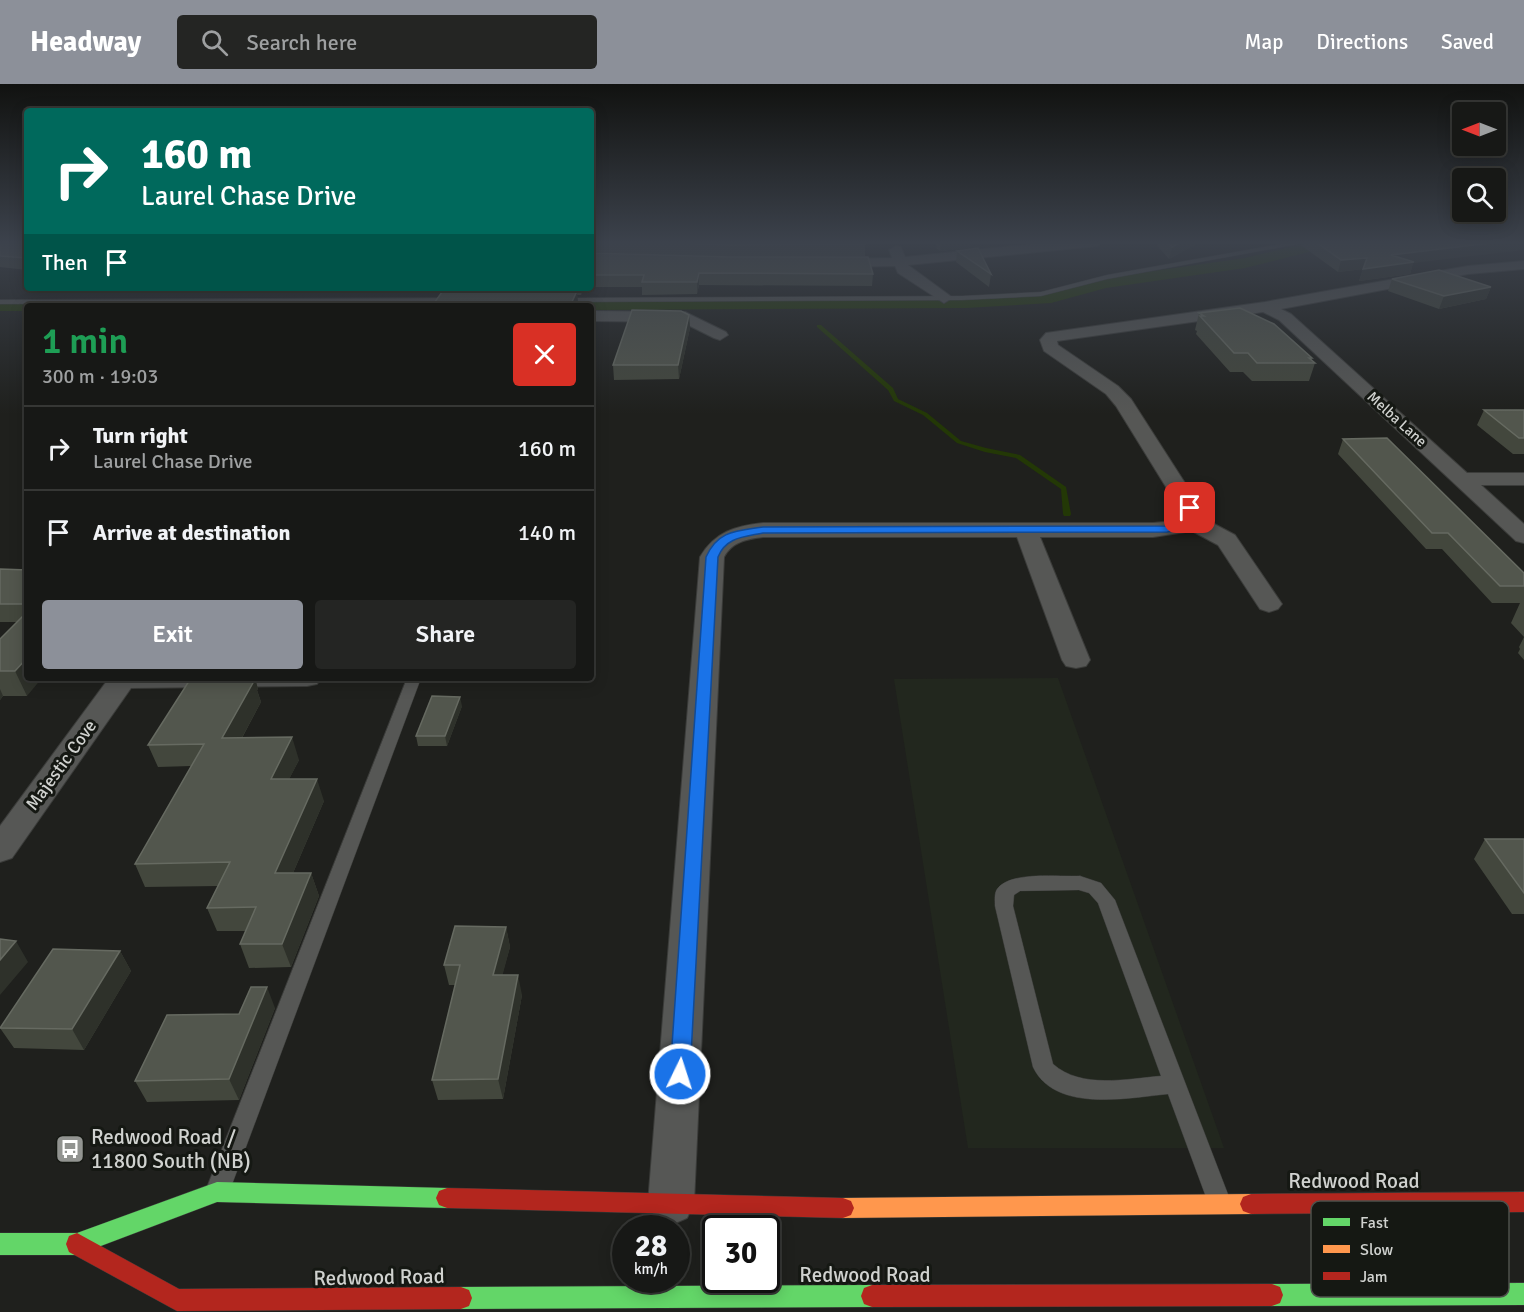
<!DOCTYPE html>
<html lang="en">
<head>
<meta charset="utf-8">
<style>
	body { margin:0; font-family:Signika,sans-serif; background:#242523; color:#f1f3f6; height:100vh; display:flex; flex-direction:column; font-size:22px; white-space:nowrap }
	* { box-sizing:border-box; margin:0 }
	p { font-size:20px; color:#9ea0a1 }
	.icon { flex:none; width:33px; height:33px; fill:none; stroke:currentColor; stroke-width:2; stroke-linecap:round; stroke-linejoin:round }
	.map { position:relative; flex:1; overflow:hidden }
	.side { position:absolute; left:24px; top:219px; width:570px; height:378px; display:flex; flex-direction:column; background:#171816; border-radius:6px; box-shadow:0 3px 15px #0003,0 0 0 2px #363735 }
	.side>* { flex:none }
	.guide { position:absolute; left:24px; top:24px; width:570px; height:183px; border-radius:6px; box-shadow:0 3px 15px #0003,0 0 0 2px #363735; background:#00695c; color:#fff; overflow:hidden }
	.needle { width:39px; rotate:270deg }
	.controls { position:absolute; left:1452px; top:18px; display:grid; gap:12px }
	.controls a { display:grid; place-items:center; width:54px; height:54px; border-radius:6px; background:#171816; box-shadow:0 3px 15px #0003,0 0 0 2px #363735; font-size:30px }
	.speed { position:absolute; left:612px; top:1131px; display:flex; gap:12px; font-size:30px; font-weight:700; text-align:center }
	.speed>* { display:grid; place-content:center; width:78px; height:78px; border-radius:50%; background:#171816; box-shadow:0 3px 15px #0003,0 0 0 2px #363735; line-height:1 }
	.speed small { font-size:15px; font-weight:400 }
	.speed .limit { border:3px solid #111; border-radius:9px; background:#fff; color:#111 }
	.pin { position:absolute; display:grid; place-items:center; width:51px; height:51px; color:#fff; margin:-26px; border-radius:12px; box-shadow:0 3px 9px #0006 }
	.me { position:absolute; width:66px; margin:-33px; rotate:4deg; stroke-linejoin:round; filter:drop-shadow(0 0 4px #0008) }
	.turn { display:flex; align-items:center; gap:21px; height:126px; padding:0 18px; font-size:27px }
	.turn .icon { width:78px; height:78px; stroke-width:2.5 }
	.turn b { display:block; font-size:42px; line-height:51px }
	.then { display:flex; align-items:center; height:57px; padding:0 18px; background:#0003; gap:12px; font-size:22px }
	.round { display:grid; place-items:center; flex:none; width:63px; height:63px; border-radius:6px; background:#242523 }
	.summary { display:flex; align-items:center; justify-content:space-between; height:102px; padding:0 18px }
	h1 { font-size:36px; font-weight:600; line-height:45px; color:#1e9e55 }
	.action { display:flex; gap:12px; margin-top:auto; padding:12px 18px }
	.action a { flex:1; height:69px; border-radius:6px; background:#8c9099; color:#fff; font-size:24px; font-weight:600; line-height:69px; text-align:center }
	.action a+a { background:#242523; color:#f1f3f6 }
	ul { padding:0; list-style:none }
	li { display:flex; align-items:center; gap:18px; height:84px; padding:0 18px; border-top:2px solid #363735 }
	li div { flex:1 }
	li b { display:block; font-size:22px }
	li em { font-style:normal }
	header { display:flex; align-items:center; gap:36px; box-sizing:border-box; height:84px; padding:0 30px; background:#8c9099; color:#fff }
	header strong { font-size:28px }
	nav { display:flex; gap:33px; margin-inline-start:auto; font-size:21px }
	.search { width:420px; height:54px; background:#242523; display:flex; align-items:center; gap:15px; box-sizing:border-box; padding:0 21px; border-radius:6px; color:#9ea0a1; font-size:22px }
	.map>svg:first-child { display:block }
</style>
</head>
<body>
<header>
<strong>Headway</strong>
<div class="search"><svg class="icon" aria-label="search" viewBox="0 0 24 24"><circle cx="10" cy="10" r="6"/><path d="M15 15l6 6"/></svg>Search here</div>
<nav><a>Map</a><a>Directions</a><a>Saved</a></nav>
</header>
<div class="map">
<svg width="1524" height="1228" viewBox="0 0 1524 1228">
	<rect width="100%" height="100%" fill="#1f201d"/>
	<path fill="#22271e" d="M1058 594 1224 1064H968L894 595Z"/>
	<g fill="none" stroke-linecap="round" stroke-linejoin="round">
		<path fill="#233806" fill-rule="evenodd" d="M817 241H821L893 304 898 315 927 329 961 357 986 364 1020 371 1066 403 1071 430 1070 432H1064L1063 430 1061 405 1016 374 985 368 957 359 923 331 894 317 888 306 817 243Z"/>
		<path fill="#233806" fill-rule="evenodd" d="M1311 158H1339L1337 161 1245 184 1106 204 1051 219 966 224 591 226V222L524 221 527 217 533 216 966 214 1050 209 1104 194 1245 174Z
			M478 216 484 217 487 221 27 222V227H0V217Z"/>
		<g stroke="#3b3c3a" stroke-width="1">
			<path id="lane" d="M1292 158H1309L1107 195 1041 212 962 216 559 218 555 216 559 214 962 212 1041 208 1107 191Z
				M460 214 461 216 457 218 0 220V216Z
				M407 594H421L231 1103 227 1111 219 1114 211 1111 207 1103Z
				M1080 792 1101 799 1115 816 1229 1113 1225 1121 1217 1124 1209 1121 1168 1010C1127 1014 1055 1029 1033 983L995 822C995 816 994 808 998 804 1012 787 1059 793 1080 792ZM1079 806 1089 809 1098 819 1161 992C1126 995 1081 1005 1053 980L1013 822 1014 811 1020 807Z"/>
		</g>
		<g stroke="#3b3c3a" stroke-width="2">
			<path id="street" d="M1053 158H1103L1097 162 908 181 949 211 952 214 944 219 898 189 895 182 833 183 826 179 833 175 892 174 889 166 896 162 901 163 905 173Z
				M1524 177V185L1468 190 1281 225 1291 230 1467 389H1524V401H1481L1524 440V459L1516 457 1279 236 1263 228 1057 257 1058 261 1118 302 1131 315 1201 424 1204 431 1203 434 1235 451 1282 520 1278 525 1269 528 1260 525 1218 461 1192 447 1153 453H1040L1090 576 1086 582 1076 584 1066 582 1062 576 1017 453H763C747 455 732 458 724 473L694 1119 687 1134 671 1141 655 1134 648 1119 700 473C715 448 735 442 763 439H1153L1176 437 1182 431 1179 424 1116 322 1106 310 1044 267 1040 256 1046 249 1265 218 1468 182Z
				M591 227 685 228 726 248 728 251 720 256 714 254 682 238 591 237Z
				M109 594H321L317 600 307 602 131 604 12 774 0 778V742Z"/>
		</g>
		<g stroke="#3b3c3a" stroke-width="1">
			<path id="fast" d="M217 1098 447 1104 455 1107 458 1114 455 1121 447 1124 217 1118 77 1171H0V1149H77Z
				M1524 1199V1221L1272 1222 1264 1219 1261 1211 1264 1203 1272 1200Z
				M872 1201 880 1204 883 1212 880 1220 872 1223 461 1225 453 1222 450 1214 453 1206 461 1203Z"/>
		</g>
		<g stroke="#3b3c3a" stroke-width="1">
			<path id="slow" d="M1251 1110 1259 1113 1262 1120 1259 1127 1251 1130 843 1134 835 1131 832 1124 835 1117 843 1114Z"/>
		</g>
		<g stroke="#3b3c3a" stroke-width="1">
			<path id="jam" d="M447 1104 843 1114 851 1117 854 1124 851 1131 843 1134 447 1124 439 1121 436 1114 439 1107Z
				M1524 1108V1128L1251 1130 1243 1127 1240 1120 1243 1113 1251 1110Z
				M77 1149 179 1205 461 1203 469 1206 472 1214 469 1222 461 1225 177 1227 69 1168 66 1160 69 1152Z
				M1272 1200 1280 1203 1283 1211 1280 1219 1272 1222 872 1223 864 1220 861 1212 864 1204 872 1201Z"/>
		</g>
		<use href="#lane" fill="#565755" fill-rule="evenodd"/>
		<use href="#street" fill="#565755" fill-rule="evenodd"/>
		<use href="#fast" fill="#63d668" fill-rule="evenodd"/>
		<use href="#slow" fill="#ff974d" fill-rule="evenodd"/>
		<use href="#jam" fill="#b3261e" fill-rule="evenodd"/>
	</g>
	<path fill="#43473d" d="M0 158H27V186L0 183Z
		M591 158H865V172L730 173 591 168Z
		M935 158H971L970 164 940 167 937 165Z
		M1154 158H1200L1169 175Z
		M1303 158H1524L1413 179 1410 190 1359 197 1363 185 1338 188 1302 162Z
		M957 167 991 190 989 203 956 178Z
		M591 169 873 190 872 202 699 201 697 210 642 211V203H591Z
		M1392 195 1491 203 1486 215 1439 225 1388 207Z
		M449 204H584L581 211H577L578 219 577 222H432L450 208Z
		M1199 229 1312 274V276L1315 279 1309 297H1252L1243 288H1230L1196 250 1197 247 1195 246Z
		M689 231 690 244 679 295 614 296 613 281Z
		M1484 326H1524V370H1513L1477 341Z
		M1343 355 1524 489V576L1518 569 1520 565 1519 563 1524 553 1511 539 1520 519H1492L1442 465H1426L1338 370Z
		M0 485 27 486V612H3L0 616V555L17 538H0Z
		M191 594H255L258 605 257 606 261 618 242 654 299 676 289 695 324 717 293 789H311L319 812 291 883 249 884 240 860 246 847H217L207 824 218 802 145 803 135 780 191 682 158 683 148 661Z
		M462 622 447 662H418L416 652Z
		M1485 755H1524V830H1512L1474 775Z
		M506 843 510 863 502 891 522 911 503 1015 438 1016 432 996 455 901H449L444 881Z
		M120 867 131 887 84 966 14 964 0 944Z
		M275 924 239 1016 147 1018 135 997 239 930Z"/>
	<path fill="#2e312a" d="M941 158H971L970 164 940 167Z
		M1181 158H1200L1169 175 1172 163Z
		M1499 158H1524V166L1413 179 1410 190 1359 197 1363 185 1391 171Z
		M1367 174 1364 185 1338 188 1341 176Z
		M699 189V201L697 210V198Z
		M1491 203 1486 215 1439 225 1444 212Z
		M581 204H584L581 211Z
		M577 207 578 219 577 222H570Z
		M689 231 690 244 679 295 678 281Z
		M27 574V594H42L27 612 15 587Z
		M244 594H255L258 605 257 606 261 618 230 676 222 654 242 597Z
		M0 605 3 612 0 616Z
		M460 613 462 622 447 662 445 652Z
		M292 653 299 676 278 717 271 695Z
		M317 695 324 717 283 812 275 789Z
		M311 789 319 812 291 883 282 860Z
		M506 843 510 863 497 912 493 891Z
		M16 857 28 878 0 911V876Z
		M120 867 131 887 84 966 72 945Z
		M518 891 522 911 503 1015 498 995Z
		M267 903 275 924 239 1016 229 995Z"/>
	<path fill="#52564d" stroke="#666a61" stroke-width="1.5" d="M0 158H27V174L0 172Z
		M650 158H865V160L730 161Z
		M1167 158H1181L1172 163Z
		M1316 158H1499L1391 171 1414 178 1363 185 1367 174 1341 176Z
		M978 164 991 190 957 167Z
		M591 169 730 173H868L873 190 699 189 697 198H642L644 191H591Z
		M1439 186 1491 203 1444 212 1392 195Z
		M577 207 570 222H432L442 208Z
		M1240 224 1274 240 1312 274H1309L1315 279H1257L1248 269H1234L1200 232H1204L1199 229Z
		M632 226 681 227 689 231 678 281H613Z
		M1484 326H1524V354H1519Z
		M1387 354 1524 489V502H1500L1448 449H1432L1343 355Z
		M0 485 27 486V520H0Z
		M25 530H27V574L15 587H0V555Z
		M191 594H244L242 597H254L222 654 292 653 271 695H317L275 789H311L282 860H240L256 823 207 824 230 778 135 780 204 660 148 661Z
		M432 612 460 613 445 652H416Z
		M1485 755H1524V809Z
		M455 842 506 843 493 891H518L498 995 432 996 460 881H444Z
		M0 855 16 857 0 876Z
		M53 865 120 867 72 945 0 944Z
		M251 903H267L229 995 135 997 167 931 239 930Z"/>
	<linearGradient id="sky" x2="0" y2="1"><stop stop-color="#111210"/><stop offset="0.48" stop-color="#3c424c"/><stop offset="1" stop-color="#3c424c" stop-opacity="0"/></linearGradient>
	<rect width="1524" height="330" fill="url(#sky)"/>
	<path fill="#1a73e8" stroke="#114b97" stroke-width="1.5" d="M1190 420 1194 421 1198 431C1192 445 1181 446 1167 448L763 449C744 453 726 453 718 473L690 990 687 996 680 998 673 996 670 990 706 473C718 446 737 447 763 443L1167 442C1176 440 1184 440 1188 431L1185 424Z"/>
	<defs>
		<g id="bus-square" transform="scale(1.5)"><rect x="-9" y="-9" width="18" height="18" rx="4" fill="#929491" stroke="#151813"/><path d="M-5-6H5V4H4V6H2V4H-2V6H-4V4H-5ZM-3.5-4V0h7V-4ZM-3.5 1.2v1.5H-2V1.2ZM2 1.2v1.5H3.5V1.2Z" fill="#fff"/></g>
	</defs>
	<g fill-rule="evenodd">
		<use href="#bus-square" x="70" y="1065"/>
	</g>
	<g text-anchor="middle" stroke-width="6" stroke-linejoin="round" paint-order="stroke">
		<g font-size="15" fill="#d0d2cf" stroke="#151813">
			<text transform="translate(1397 335) rotate(42)" y="5">Melba Lane</text>
		</g>
		<g font-size="18" fill="#d0d2cf" stroke="#151813">
			<text transform="translate(61 681) rotate(-54)" y="6">Majestic Cove</text>
		</g>
		<g font-size="21" fill="#d0d2cf" stroke="#151813" text-anchor="start">
			<text x="91" y="1060">Redwood Road /<tspan x="91" dy="24">11800 South (NB)</tspan></text>
		</g>
		<g font-size="21" fill="#d0d2cf" stroke="#151813">
			<text x="1354" y="1104">Redwood Road</text>
			<text x="865" y="1198">Redwood Road</text>
			<text transform="translate(379 1193) rotate(-1)" y="7">Redwood Road</text>
		</g>
	</g>
	<rect x="1311" y="1117" width="198" height="96" rx="9" fill="#151813" stroke="#4d504b" stroke-width="1.5"/>
	<rect x="1323" y="1134" width="27" height="8" fill="#63d668"/>
	<rect x="1323" y="1161" width="27" height="8" fill="#ff974d"/>
	<rect x="1323" y="1188" width="27" height="8" fill="#b3261e"/>
	<g font-size="16" fill="#d0d2cf">
		<text x="1360" y="1144">Fast</text>
		<text x="1360" y="1171">Slow</text>
		<text x="1360" y="1198">Jam</text>
	</g>
</svg>
<div class="controls">
<a><svg class="needle" viewBox="-14 -14 28 28"><path d="M0-13l5 13h-10z" fill="#e53935"/><path d="M0 13l5-13h-10z" fill="#9ea0a1"/></svg></a>
<a><svg class="icon" aria-label="search" viewBox="0 0 24 24"><circle cx="10" cy="10" r="6"/><path d="M15 15l6 6"/></svg></a>
</div>
<div class="speed"><div>28<small>km/h</small></div><div class="limit">30</div></div>
<div class="pin" style="left:1190px;top:424px;background:#d93025"><svg class="icon" aria-label="arrive" viewBox="0 0 24 24"><path d="M6 21V4h12l-3 4 3 4H6"/></svg></div>
<svg class="me" style="left:680px;top:990px" viewBox="-20 -20 40 40"><circle r="17" fill="#1a73e8" stroke="#fff" stroke-width="3"/><path d="M0-11L8 9 0 5-8 9z" fill="#fff"/></svg>
<div class="guide">
<div class="turn"><svg class="icon" aria-label="right" viewBox="0 0 24 24"><path d="M7 20v-9h11M14 6l5 5-5 5"/></svg><div><b>160 m</b>Laurel Chase Drive</div></div>
<div class="then">Then<svg class="icon" aria-label="arrive" viewBox="0 0 24 24"><path d="M6 21V4h12l-3 4 3 4H6"/></svg></div>
</div>
<section class="side">
<div class="summary"><div><h1>1 min</h1><p>300 m · 19:03</p></div><a class="round" style="background:#d93025;color:#fff"><svg class="icon" aria-label="close" viewBox="0 0 24 24"><path d="M6 6l12 12M18 6L6 18"/></svg></a></div>
<ul>
<li><svg class="icon" aria-label="right" viewBox="0 0 24 24"><path d="M7 20v-9h11M14 6l5 5-5 5"/></svg><div><b>Turn right</b><p>Laurel Chase Drive</p></div><em>160 m</em></li>
<li><svg class="icon" aria-label="arrive" viewBox="0 0 24 24"><path d="M6 21V4h12l-3 4 3 4H6"/></svg><div><b>Arrive at destination</b></div><em>140 m</em></li>
</ul>
<div class="action"><a>Exit</a><a>Share</a></div>
</section>
</div>
</body>
</html>
